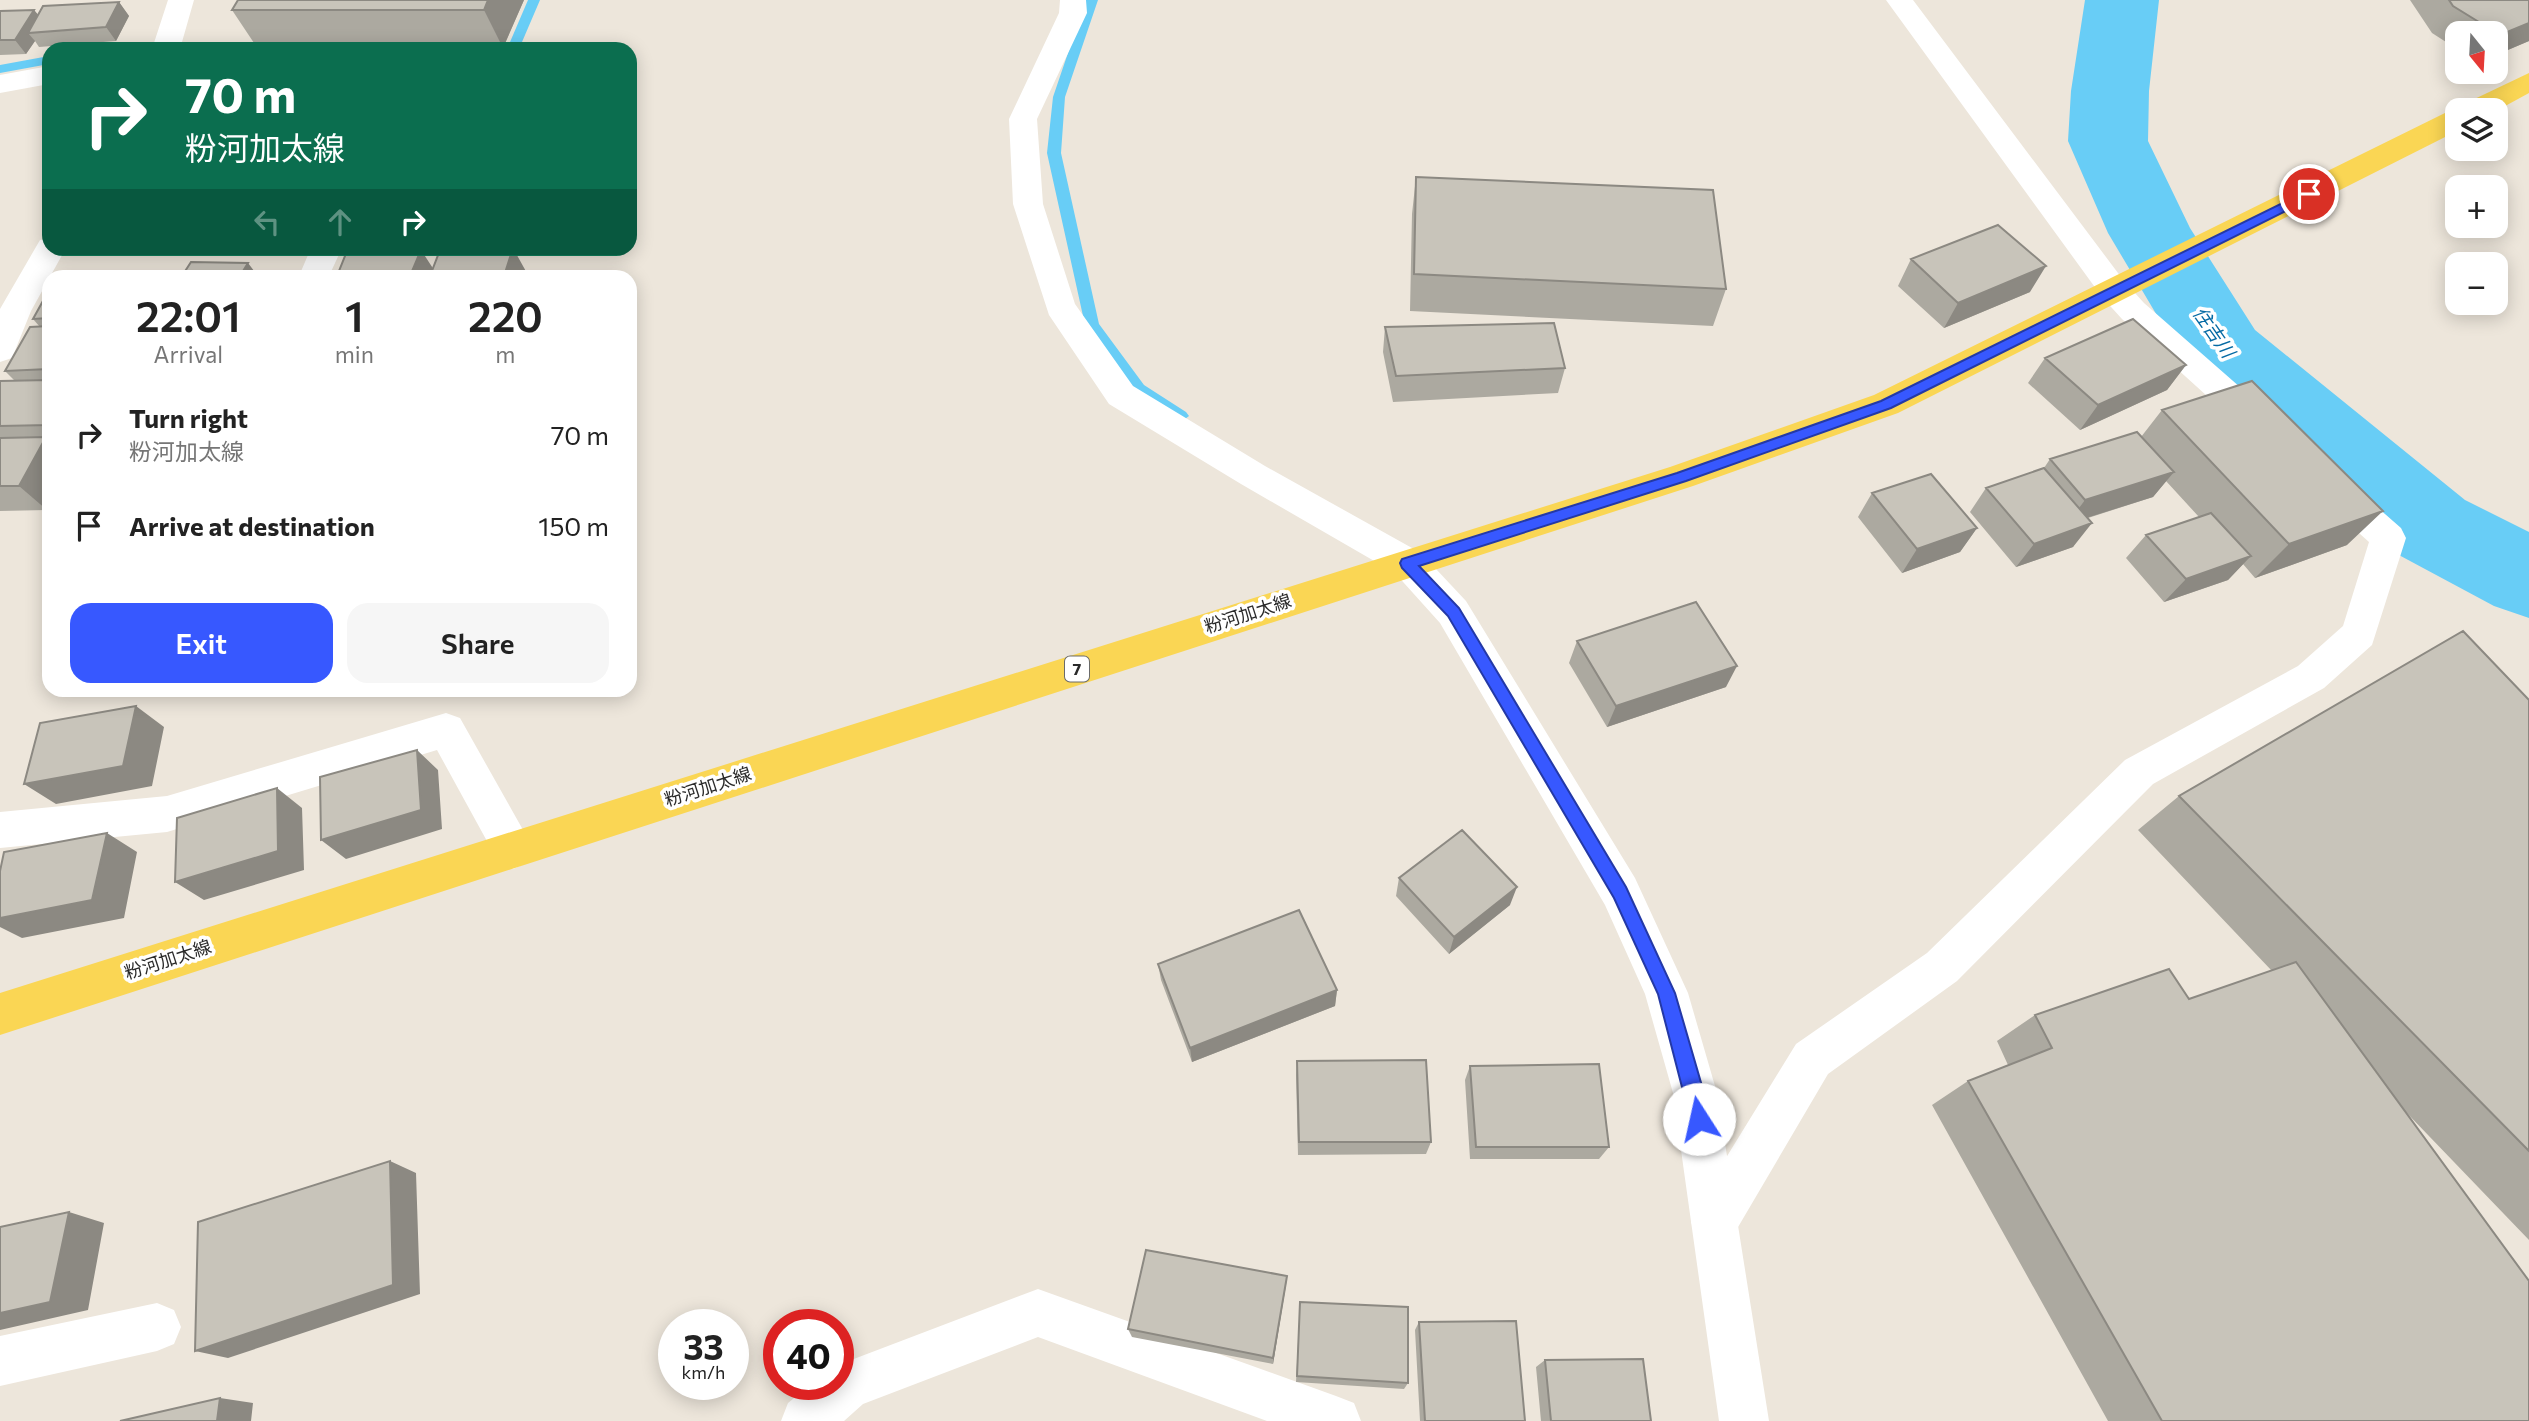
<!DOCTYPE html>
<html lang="en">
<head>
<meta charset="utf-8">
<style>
	body { margin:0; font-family:Commissioner,"Noto Sans JP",sans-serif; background:#f6f6f6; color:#222; height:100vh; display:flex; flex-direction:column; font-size:26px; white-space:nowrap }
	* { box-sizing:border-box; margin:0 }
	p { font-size:23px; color:#767676 }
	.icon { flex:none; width:38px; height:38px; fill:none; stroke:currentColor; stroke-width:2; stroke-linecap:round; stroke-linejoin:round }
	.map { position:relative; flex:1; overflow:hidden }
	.sheet { position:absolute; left:42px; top:270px; width:595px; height:427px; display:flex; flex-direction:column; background:#fff; border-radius:21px; box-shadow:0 4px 18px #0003 }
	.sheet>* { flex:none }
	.hud { position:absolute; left:42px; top:42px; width:595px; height:214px; border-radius:21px; box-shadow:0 4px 18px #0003; background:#0b6e4f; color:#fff; overflow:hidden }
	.needle { width:46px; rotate:162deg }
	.fabs { position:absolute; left:2445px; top:21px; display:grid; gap:14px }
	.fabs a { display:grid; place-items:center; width:63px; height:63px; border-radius:14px; background:#fff; box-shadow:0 4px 18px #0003; font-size:35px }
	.speed { position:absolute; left:658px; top:1309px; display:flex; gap:14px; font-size:35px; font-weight:700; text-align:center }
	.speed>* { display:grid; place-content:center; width:91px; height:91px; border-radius:50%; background:#fff; box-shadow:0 4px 18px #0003; line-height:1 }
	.speed small { font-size:18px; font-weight:400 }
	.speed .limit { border:10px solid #d22; background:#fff; color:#111 }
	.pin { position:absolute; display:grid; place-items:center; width:60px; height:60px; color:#fff; margin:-30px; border:4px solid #fff; border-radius:50%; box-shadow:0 2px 7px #0007 }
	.me { position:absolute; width:77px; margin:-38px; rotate:350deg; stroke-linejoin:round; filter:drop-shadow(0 0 5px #0008) }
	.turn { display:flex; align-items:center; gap:24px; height:147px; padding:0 28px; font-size:32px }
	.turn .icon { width:91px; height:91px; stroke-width:2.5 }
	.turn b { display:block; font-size:49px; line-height:60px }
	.lanes { display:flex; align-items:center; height:66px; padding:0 28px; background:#0003; justify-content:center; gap:35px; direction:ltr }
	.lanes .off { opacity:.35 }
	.eta { display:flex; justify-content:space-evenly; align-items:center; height:119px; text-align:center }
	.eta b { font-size:42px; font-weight:600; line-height:49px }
	.button { display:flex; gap:14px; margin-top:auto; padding:14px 28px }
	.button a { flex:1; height:80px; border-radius:21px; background:#3758ff; color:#fff; font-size:28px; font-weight:600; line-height:80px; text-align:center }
	.button a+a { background:#f6f6f6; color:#222 }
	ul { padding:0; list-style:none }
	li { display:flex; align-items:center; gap:21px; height:91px; padding:0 28px }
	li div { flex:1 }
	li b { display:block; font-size:26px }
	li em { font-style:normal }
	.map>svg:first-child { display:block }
</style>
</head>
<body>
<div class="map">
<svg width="2529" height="1421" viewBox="0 0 2529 1421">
	<rect width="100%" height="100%" fill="#ede6db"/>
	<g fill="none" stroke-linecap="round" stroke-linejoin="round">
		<path fill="#68cdf6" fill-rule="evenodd" d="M528 0H540L519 49H507Z
			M1086 0H1098L1065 97 1061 153 1099 324 1144 385 1186 412 1189 416 1181 422 1134 393 1085 325 1047 153 1053 97Z
			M107 44 113 49H97L99 46Z
			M49 56V64L0 73V65Z"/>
		<path fill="#68cdf6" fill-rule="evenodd" d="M2085 0H2159L2149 91 2148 141 2190 228 2255 330 2465 500 2529 532V618L2494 606 2397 554 2193 376 2108 233 2068 141 2071 91Z"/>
		<path fill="#fff" fill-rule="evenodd" d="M1060 0H1086L1087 13 1037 119 1043 204 1075 304 1133 386 1265 466 1421 553 1426 563 1421 573 1408 577 1395 573 1241 484 1109 404 1049 315 1013 204 1009 119 1059 13Z
			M1886 0H1913L2124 281 2144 303 2273 416 2278 425 2273 434 2261 438 2249 434 2122 319 2102 297Z
			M49 66V84L0 93V75Z
			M311 248H342L329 276H299Z
			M2333 475 2345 479 2401 528 2406 538 2372 645 2324 688 2153 784 1957 981 1828 1074 1731 1239 1714 1245 1697 1239 1691 1222 1697 1205 1796 1044 1927 953 2125 760 2298 666 2343 626 2369 542 2321 499 2316 489 2321 479Z
			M446 713 460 718 527 837 533 850 527 863 513 869 499 863 437 750 167 832 0 848V812L167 796Z
			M1038 1289 1336 1396 1354 1403 1361 1421H1267L1038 1337 863 1404 844 1421H781L788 1403 811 1384H838V1365Z
			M157 1303 174 1310 181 1327 174 1344 157 1351 0 1386V1336Z"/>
		<path fill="#fff" fill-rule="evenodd" d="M168 0H194L180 49H152Z
			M49 238V248H66L31 311 12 358 0 362V309L40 240Z
			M1408 549 1421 553 1466 601 1635 878 1688 993 1717 1093 1769 1421H1719L1673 1093 1645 994 1605 905 1440 623 1395 573 1390 563 1395 553Z"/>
		<path fill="#fad654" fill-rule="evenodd" d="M2529 73V93L2496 111 2460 110 2464 104Z
			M2457 110V131L1898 413 1693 486 0 1035V993L1670 467 1874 395 2447 112Z"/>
	</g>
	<path fill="#aca9a0" d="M524 0 503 48 258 49 232 10Z
		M2410 0H2529V41L2496 55V33H2457V49L2432 33Z
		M119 2 129 16 116 41 39 47 35 41 26 54 0 55V11L34 10 38 15Z
		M1416 177 1726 289 1713 326 1410 311 1412 214Z
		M1911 259 2030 292 1944 328 1898 286Z
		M49 290V507L47 510 0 511V381H15L5 371 40 327 33 319Z
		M1385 327 1565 368 1558 393 1393 402 1383 352Z
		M2045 358 2186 365 2167 390 2080 430 2028 383Z
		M2162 410 2347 545 2255 578 2243 564 2228 580 2164 602 2126 558 2146 535 2199 517 2166 481 2153 497 2088 518 2073 547 2016 567 1970 512 1986 488 2044 468 2050 459 2141 437Z
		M1872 493 1977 528 1960 552 1902 573 1858 517Z
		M1577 641 1726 687 1607 727 1569 663Z
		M2529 700V1240L2403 1109 2529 1421H2108L1932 1105 1968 1081 2008 1065 1997 1041 2035 1015 2189 999 2272 971 2138 830 2179 796Z
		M1399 878 1510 905 1449 954 1396 896Z
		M1158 964 1337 990 1335 1006 1192 1062 1161 980Z
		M1297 1061 1431 1142 1426 1154 1298 1155 1296 1075Z
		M1470 1066 1609 1147 1599 1159H1470L1465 1080Z
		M1287 1276 1273 1364 1132 1337 1128 1329Z
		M1300 1302 1408 1383 1404 1389 1296 1382Z
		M1419 1322 1525 1421H1420L1415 1330Z
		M1545 1360 1651 1421H1541L1536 1367Z"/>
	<path fill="#8c8982" d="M488 0H524L503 48 484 10Z
		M119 2 129 16 116 41 106 27Z
		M34 10 46 24 28 33 35 41 26 54 15 40Z
		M2529 23V41L2496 55V41L2500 35Z
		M513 248 528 275V276H504Z
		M421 250 438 276H410Z
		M248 263 258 276H240Z
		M2046 266 2030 292 1944 328 1958 303Z
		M2186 365 2167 390 2080 430 2098 405Z
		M46 437 49 440V507L47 510 19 486Z
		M2174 472 2153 497 2067 524 2085 500Z
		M2383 511 2347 545 2255 578 2289 544Z
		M2092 523 2073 547 2016 567 2034 544Z
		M1977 528 1960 552 1902 573 1917 549Z
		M2251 556 2228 580 2164 602 2186 579Z
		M1737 666 1726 687 1607 727 1616 706Z
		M136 706 164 727 152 786 56 804 24 784Z
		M417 750 438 770 442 829 346 859 321 840Z
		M277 788 302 808 304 870 204 900 175 882Z
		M107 833 137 852 124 918 22 938 0 927V918Z
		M1517 887 1510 905 1449 954 1454 937Z
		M1337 990 1335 1006 1192 1062 1190 1048Z
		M390 1161 416 1173 420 1294 228 1358 195 1351Z
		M69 1212 104 1223 88 1310 0 1330V1313Z
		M1287 1276 1286 1285 1273 1364V1358Z
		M220 1398 253 1403 251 1421H217Z"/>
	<path fill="#c8c4ba" stroke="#8c8982" stroke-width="2" d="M238 0H488L484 10H232Z
		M2449 0H2529V23L2500 35 2453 6Z
		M119 2 106 27 28 33 43 6Z
		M34 10 15 40H0V11Z
		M1416 177 1713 190 1726 289 1414 274Z
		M1998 225 2046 266 1958 303 1911 259Z
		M513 248 504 276H430L440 250Z
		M421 250 410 276H337L347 251Z
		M191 262 248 263 240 276H182Z
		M131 275 130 276H84Z
		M49 290V318L33 319Z
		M2133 319 2186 365 2098 405 2045 358Z
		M1554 323 1565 368 1396 376 1385 327Z
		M49 326V369L5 371 30 327Z
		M49 380V425L0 426V381Z
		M2252 381 2383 511 2289 544 2162 410Z
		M2137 432 2174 472 2085 500 2050 459Z
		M46 437 19 486H0V438Z
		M2044 468 2092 523 2034 544 1986 488Z
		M1931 474 1977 528 1917 549 1872 493Z
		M2211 513 2251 556 2186 579 2146 535Z
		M1696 602 1737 666 1616 706 1577 641Z
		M2463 631 2529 700V1151L2179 796Z
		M136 706 123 766 24 784 40 723Z
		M417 750 421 810 321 840 320 777Z
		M277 788 278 851 175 882 177 818Z
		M1462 830 1517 887 1454 937 1399 878Z
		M107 833 92 900 0 918V871L4 852Z
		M1299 910 1337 990 1190 1048 1158 964Z
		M2296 962 2529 1281V1421H2162L1968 1081 2052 1048 2035 1015 2169 969 2189 999Z
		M1426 1060 1431 1142H1299L1297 1061Z
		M1599 1064 1609 1147H1476L1470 1066Z
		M390 1161 393 1285 195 1351 198 1222Z
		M69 1212 50 1302 0 1313V1227Z
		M1146 1250 1287 1276 1273 1358 1128 1329Z
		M1300 1302 1408 1307V1383L1297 1376Z
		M1516 1321 1525 1421H1425L1419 1322Z
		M1643 1359 1651 1421H1551L1545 1360Z
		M220 1398 217 1421H120Z"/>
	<path fill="#3758ff" stroke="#2439a6" stroke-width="2" d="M2309 190 2316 194 2314 197 1891 408 1686 481 1419 566 1459 608 1626 887 1675 993 1704 1093 1708 1119 1705 1126 1699 1128 1692 1126 1658 994 1614 898 1448 616 1402 568 1400 563 1402 559 1677 473 1881 401Z"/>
	<g text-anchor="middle" stroke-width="7" stroke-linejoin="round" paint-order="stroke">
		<rect fill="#fff" stroke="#6a6a6a" stroke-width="2" x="1065" y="656.5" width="24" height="25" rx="5"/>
		<g font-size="16" font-weight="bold" fill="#2a2a2a">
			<text x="1077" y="675">7</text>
		</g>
		<g font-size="18" fill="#2a2a2a" stroke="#fff">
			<text transform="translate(1248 614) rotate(-18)" y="6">粉河加太線</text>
			<text transform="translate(708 787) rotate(-18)" y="6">粉河加太線</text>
			<text transform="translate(168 960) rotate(-18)" y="6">粉河加太線</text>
		</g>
		<g font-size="19" font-style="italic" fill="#056aa4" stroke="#fff">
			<text transform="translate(2214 332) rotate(55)" y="7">住吉川</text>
		</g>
	</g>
</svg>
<div class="fabs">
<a><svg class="needle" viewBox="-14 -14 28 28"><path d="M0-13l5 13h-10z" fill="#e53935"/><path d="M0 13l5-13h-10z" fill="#767676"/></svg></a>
<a><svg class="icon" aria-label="layers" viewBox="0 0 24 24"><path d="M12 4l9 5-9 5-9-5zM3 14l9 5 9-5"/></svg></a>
<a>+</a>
<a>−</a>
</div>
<div class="speed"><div>33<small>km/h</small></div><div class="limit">40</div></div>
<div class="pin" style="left:2309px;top:194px;background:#d93025"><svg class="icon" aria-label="arrive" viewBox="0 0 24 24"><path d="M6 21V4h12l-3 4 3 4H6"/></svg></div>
<svg class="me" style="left:1699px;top:1119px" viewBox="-20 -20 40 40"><circle r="19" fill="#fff"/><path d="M0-13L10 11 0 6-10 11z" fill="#3758ff"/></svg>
<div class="hud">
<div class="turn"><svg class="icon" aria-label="right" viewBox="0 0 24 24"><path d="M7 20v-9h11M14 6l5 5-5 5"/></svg><div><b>70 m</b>粉河加太線</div></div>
<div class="lanes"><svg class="icon off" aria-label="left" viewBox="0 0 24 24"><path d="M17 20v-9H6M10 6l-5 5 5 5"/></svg><svg class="icon off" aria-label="ahead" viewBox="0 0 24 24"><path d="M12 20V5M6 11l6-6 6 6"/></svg><svg class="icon" aria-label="right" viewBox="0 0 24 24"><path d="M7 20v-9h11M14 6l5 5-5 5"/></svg></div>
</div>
<section class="sheet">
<div class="eta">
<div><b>22:01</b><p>Arrival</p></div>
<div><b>1</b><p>min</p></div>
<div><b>220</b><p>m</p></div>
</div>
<ul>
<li><svg class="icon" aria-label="right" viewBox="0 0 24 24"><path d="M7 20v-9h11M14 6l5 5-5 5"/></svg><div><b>Turn right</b><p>粉河加太線</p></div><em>70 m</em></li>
<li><svg class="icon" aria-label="arrive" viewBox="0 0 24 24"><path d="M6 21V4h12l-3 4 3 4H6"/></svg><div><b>Arrive at destination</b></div><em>150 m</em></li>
</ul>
<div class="button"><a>Exit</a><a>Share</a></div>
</section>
</div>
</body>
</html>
